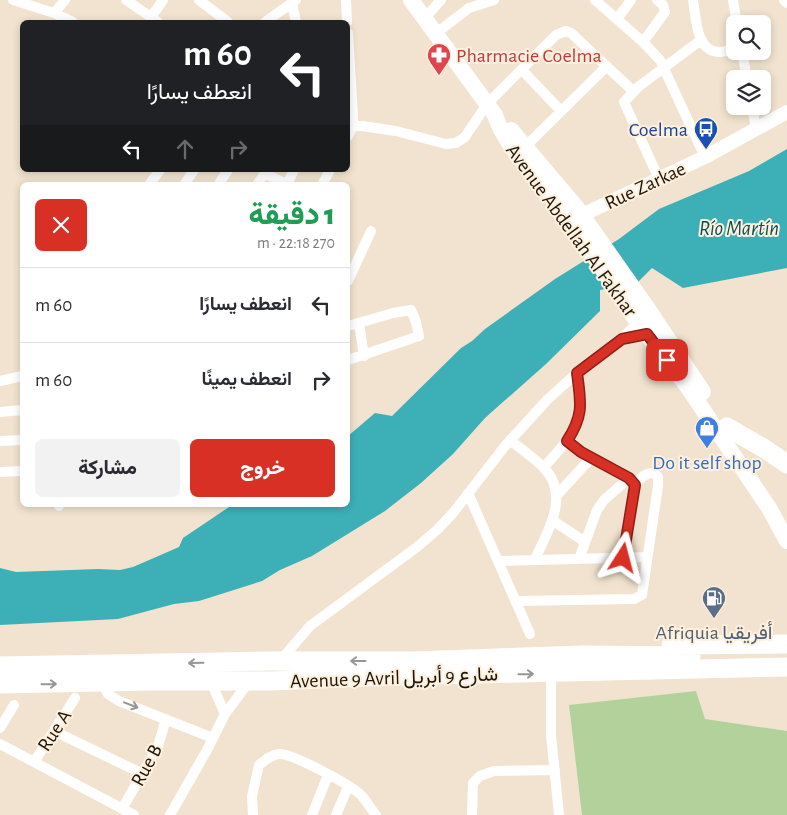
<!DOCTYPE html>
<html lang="ar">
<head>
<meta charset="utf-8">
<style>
	body { margin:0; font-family:"Alegreya Sans",Vazirmatn,sans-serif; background:#f2f2f3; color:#2b2b33; direction:rtl; height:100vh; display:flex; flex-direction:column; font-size:19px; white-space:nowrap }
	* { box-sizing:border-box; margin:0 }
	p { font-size:16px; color:#7c7c81 }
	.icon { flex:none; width:28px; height:28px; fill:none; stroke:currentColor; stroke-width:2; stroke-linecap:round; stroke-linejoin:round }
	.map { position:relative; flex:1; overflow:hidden; direction:ltr }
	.sheet { position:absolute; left:20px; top:182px; width:330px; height:325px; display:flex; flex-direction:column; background:#fff; border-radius:8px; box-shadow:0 2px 8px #0003; direction:rtl }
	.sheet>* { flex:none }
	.top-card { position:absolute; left:20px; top:20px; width:330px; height:152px; border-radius:8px; box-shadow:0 2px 8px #0003; direction:rtl; background:#202124; color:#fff; overflow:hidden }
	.controls { position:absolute; left:726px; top:15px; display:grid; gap:10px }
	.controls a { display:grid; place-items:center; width:45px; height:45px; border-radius:8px; background:#fff; box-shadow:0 2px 8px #0003; font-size:25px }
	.pin { position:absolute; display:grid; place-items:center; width:42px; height:42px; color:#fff; margin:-21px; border-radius:10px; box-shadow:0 2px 8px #0006 }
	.me { position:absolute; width:55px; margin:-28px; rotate:9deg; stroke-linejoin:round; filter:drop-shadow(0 0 4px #0008) }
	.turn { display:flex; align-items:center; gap:18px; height:105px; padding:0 15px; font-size:22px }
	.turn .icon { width:65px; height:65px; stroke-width:2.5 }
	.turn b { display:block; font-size:35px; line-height:42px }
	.lanes { display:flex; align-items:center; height:48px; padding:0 15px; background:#0003; justify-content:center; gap:25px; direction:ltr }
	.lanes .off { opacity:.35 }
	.round { display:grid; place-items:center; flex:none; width:52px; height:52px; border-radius:8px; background:#f2f2f3 }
	.overview { display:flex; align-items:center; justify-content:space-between; height:85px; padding:0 15px }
	h1 { font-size:30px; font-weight:800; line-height:38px; color:#1e9e55 }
	.primary-button { display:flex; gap:10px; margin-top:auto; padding:10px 15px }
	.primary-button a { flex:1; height:58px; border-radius:8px; background:#d93025; color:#fff; font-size:20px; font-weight:800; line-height:58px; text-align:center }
	.primary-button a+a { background:#f2f2f3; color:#2b2b33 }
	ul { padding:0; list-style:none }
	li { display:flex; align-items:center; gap:15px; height:75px; padding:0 15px; border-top:1px solid #e1e1e2 }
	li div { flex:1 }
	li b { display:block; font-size:19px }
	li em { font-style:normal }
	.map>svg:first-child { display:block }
</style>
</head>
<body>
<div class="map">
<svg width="787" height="815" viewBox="0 0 787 815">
	<rect width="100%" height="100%" fill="#f1e3cf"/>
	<path fill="#b3d29b" d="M696 691 705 719 787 731V815H582L569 705Z"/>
	<path fill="#3db0b7" d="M787 149V268L683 288 652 268 636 284 600 290V311L546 364 485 418 453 454 421 483 385 511 312 556 280 570 262 581 199 601 174 604 118 619 0 625V568L16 572 98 569 120 570 133 567 179 547 183 538 232 505H348V436L375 413 392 416 461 348 472 341 485 329 555 279 619 239 659 209 749 171Z"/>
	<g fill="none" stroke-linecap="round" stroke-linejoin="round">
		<path stroke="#fff" stroke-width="10" d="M13 0 54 13 73 22
			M126 0 158 22
			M199 0 228 22
			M346 0 347 22
			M595 0 643 42 660 60 705 157
			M693 0C696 17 696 52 719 52 724 52 730 50 735 49
			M733 0 737 24
			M784 0 787 3
			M292 3 296 22
			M54 13 65 0
			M151 17 163 0
			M424 19 441 0
			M617 19 631 0
			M265 22 296 0
			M348 33 353 116V126L348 136
			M435 34 469 8 494 0
			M643 42 665 12 663 5 657 0
			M742 51 747 79
			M522 70 561 111
			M752 106 756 129
			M348 124 396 131 446 144 456 143 465 137 487 104 556 35 566 31 571 33 633 91
			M526 146 607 66
			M659 179 624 102 638 87 701 40
			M287 184 294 170
			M149 185 160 170
			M184 185 194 170
			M218 185 228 170
			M257 185 263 176 268 175 288 185
			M322 185 330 170
			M348 281 371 231
			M359 323 364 356
			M348 326 393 313 411 310 416 322 419 336 348 360
			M0 381 22 376
			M0 412 22 410
			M510 440C521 449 533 457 543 467 571 494 548 531 535 559
			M0 441 22 440
			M567 441 581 452 620 472 632 482
			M544 467C560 449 580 431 581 404 581 394 578 383 577 373
			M0 472 22 471
			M468 493 530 634
			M557 495 591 458
			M59 505V506
			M552 520 585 542
			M579 559 597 510 604 500 629 478
			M499 561 647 557
			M516 601 634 599 642 595 658 486V477L654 473C647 472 639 478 635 485L623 558
			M280 661 310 626 417 547 437 530 453 513 505 446 548 399 577 373 621 339 638 323
			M551 673V735L559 815
			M211 682 225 714
			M102 683 108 694 119 701 213 738
			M0 728 14 705
			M54 731 143 774
			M0 744 134 815
			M34 762 75 698
			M122 809 158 746 166 719
			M170 815 207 750 225 714 249 682
			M253 815 252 796 259 765C265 760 271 755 279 754 292 753 353 786 362 796 367 802 371 809 376 815
			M312 815 328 775
			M336 815 348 787
			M472 815 473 783 480 776 494 771 555 770"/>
		<path stroke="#fff" stroke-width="14" d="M582 215 705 157 787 112"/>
		<path stroke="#fff" stroke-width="16" d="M411 0 495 115 500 128 511 146 571 222 638 323 687 386 769 508 787 541
			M511 130 577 208 646 306 703 392"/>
		<path stroke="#fff" stroke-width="19" d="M727 427 765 449 787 464
			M671 645 787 644
			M0 666 271 661H413L582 655 691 656
			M0 684 151 681H272L386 676 787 667"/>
	</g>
	<defs><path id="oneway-shaft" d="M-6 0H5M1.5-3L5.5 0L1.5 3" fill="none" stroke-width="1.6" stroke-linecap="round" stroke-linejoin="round" transform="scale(1.25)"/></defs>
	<g stroke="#989693">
		<use href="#oneway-shaft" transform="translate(358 661) rotate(180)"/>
		<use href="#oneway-shaft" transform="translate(196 663) rotate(179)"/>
		<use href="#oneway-shaft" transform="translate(526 674) rotate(-1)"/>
		<use href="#oneway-shaft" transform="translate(49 684) rotate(-1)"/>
		<use href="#oneway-shaft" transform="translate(131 705) rotate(21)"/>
	</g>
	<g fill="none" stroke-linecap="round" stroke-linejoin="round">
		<g stroke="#8d1f18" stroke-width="12">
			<path id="route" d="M623 558 635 485 629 478 581 452 567 441C584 415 581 403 577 373L622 339 647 334 667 360"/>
		</g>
		<use href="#route" stroke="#d93025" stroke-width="9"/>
	</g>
	<defs>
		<g id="pharmacy-pin" transform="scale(1.25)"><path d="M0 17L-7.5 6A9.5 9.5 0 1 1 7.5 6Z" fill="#e0444e" stroke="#fff0dc"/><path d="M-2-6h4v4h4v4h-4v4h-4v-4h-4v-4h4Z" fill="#fff"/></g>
		<g id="bus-pin" transform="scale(1.25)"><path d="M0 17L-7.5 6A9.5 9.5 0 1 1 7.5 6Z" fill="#1a4fb4" stroke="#fff0dc"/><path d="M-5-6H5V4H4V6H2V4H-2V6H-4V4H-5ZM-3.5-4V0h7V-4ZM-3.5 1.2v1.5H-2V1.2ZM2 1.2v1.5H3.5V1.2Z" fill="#fff"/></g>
		<g id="shop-pin" transform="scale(1.25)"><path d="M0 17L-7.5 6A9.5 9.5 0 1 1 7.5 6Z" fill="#3f7fe0" stroke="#fff0dc"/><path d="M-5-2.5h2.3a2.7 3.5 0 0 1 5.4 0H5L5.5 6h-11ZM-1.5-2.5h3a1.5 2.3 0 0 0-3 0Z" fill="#fff"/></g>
		<g id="fuel-pin" transform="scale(1.25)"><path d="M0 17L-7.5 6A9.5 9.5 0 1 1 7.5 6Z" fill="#5c6f8a" stroke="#fff0dc"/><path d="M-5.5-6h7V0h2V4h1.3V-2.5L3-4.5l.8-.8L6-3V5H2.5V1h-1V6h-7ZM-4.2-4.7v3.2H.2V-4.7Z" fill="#fff"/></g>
	</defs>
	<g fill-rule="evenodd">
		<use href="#pharmacy-pin" x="439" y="55"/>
		<use href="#bus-pin" x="706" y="129"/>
		<use href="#shop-pin" x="707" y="428"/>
		<use href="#fuel-pin" x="714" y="598"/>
	</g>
	<g text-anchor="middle" stroke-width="4" stroke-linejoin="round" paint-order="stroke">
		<g font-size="20" fill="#be3a42" stroke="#fff0dc" text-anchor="start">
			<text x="456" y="62">Pharmacie Coelma</text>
		</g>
		<g font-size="20" fill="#164399" stroke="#fff0dc" text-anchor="end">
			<text x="688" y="136">Coelma</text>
		</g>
		<g font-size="20" fill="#1a150e" stroke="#fff0dc">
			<text transform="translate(645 185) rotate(-25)" y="7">Rue Zarkae</text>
			<text transform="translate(572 230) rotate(54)" y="7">Avenue Abdellah Al Fakhar</text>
			<text transform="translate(394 677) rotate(-2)" y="7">Avenue 9 Avril شارع 9 أبريل</text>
			<text transform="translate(54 730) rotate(-57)" y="7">Rue A</text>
			<text transform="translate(146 765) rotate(-62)" y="7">Rue B</text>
		</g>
		<g font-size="20" fill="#366cbe" stroke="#fff0dc">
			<text x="707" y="469">Do it self shop</text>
		</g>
		<g font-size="20" fill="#4e5e75" stroke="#fff0dc">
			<text x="714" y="639">Afriquia أفريقيا</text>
		</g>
		<g font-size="21" font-style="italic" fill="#0a4f53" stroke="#fff0dc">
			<text x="739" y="235">Río Martín</text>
		</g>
	</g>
</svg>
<div class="controls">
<a><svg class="icon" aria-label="search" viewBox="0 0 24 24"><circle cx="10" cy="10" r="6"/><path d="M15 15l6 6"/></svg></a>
<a><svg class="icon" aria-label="layers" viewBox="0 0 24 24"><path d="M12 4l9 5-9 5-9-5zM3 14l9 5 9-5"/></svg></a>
</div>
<div class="pin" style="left:667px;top:360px;background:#d93025"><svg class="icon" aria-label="arrive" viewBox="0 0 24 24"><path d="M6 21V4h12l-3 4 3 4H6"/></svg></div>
<svg class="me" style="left:623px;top:558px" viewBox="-20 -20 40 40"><path d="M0-17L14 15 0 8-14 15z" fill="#d93025" stroke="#fff" stroke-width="4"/></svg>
<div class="top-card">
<div class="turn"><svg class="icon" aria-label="left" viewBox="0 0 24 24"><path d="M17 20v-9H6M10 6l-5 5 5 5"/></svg><div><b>60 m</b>انعطف يسارًا</div></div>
<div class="lanes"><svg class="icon" aria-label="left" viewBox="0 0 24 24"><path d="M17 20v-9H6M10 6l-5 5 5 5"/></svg><svg class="icon off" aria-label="ahead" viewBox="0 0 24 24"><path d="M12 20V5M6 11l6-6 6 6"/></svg><svg class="icon off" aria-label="right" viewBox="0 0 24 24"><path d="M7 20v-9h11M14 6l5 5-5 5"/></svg></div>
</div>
<section class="sheet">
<div class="overview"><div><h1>1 دقيقة</h1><p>270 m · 22:18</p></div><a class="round" style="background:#d93025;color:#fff"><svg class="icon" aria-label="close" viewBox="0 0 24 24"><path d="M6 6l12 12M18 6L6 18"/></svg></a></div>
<ul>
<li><svg class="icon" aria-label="left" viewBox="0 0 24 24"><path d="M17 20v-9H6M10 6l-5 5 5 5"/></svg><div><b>انعطف يسارًا</b></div><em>60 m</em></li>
<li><svg class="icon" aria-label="right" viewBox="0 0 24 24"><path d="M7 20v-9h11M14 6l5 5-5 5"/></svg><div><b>انعطف يمينًا</b></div><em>60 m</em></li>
</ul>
<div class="primary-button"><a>خروج</a><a>مشاركة</a></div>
</section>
</div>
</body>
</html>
